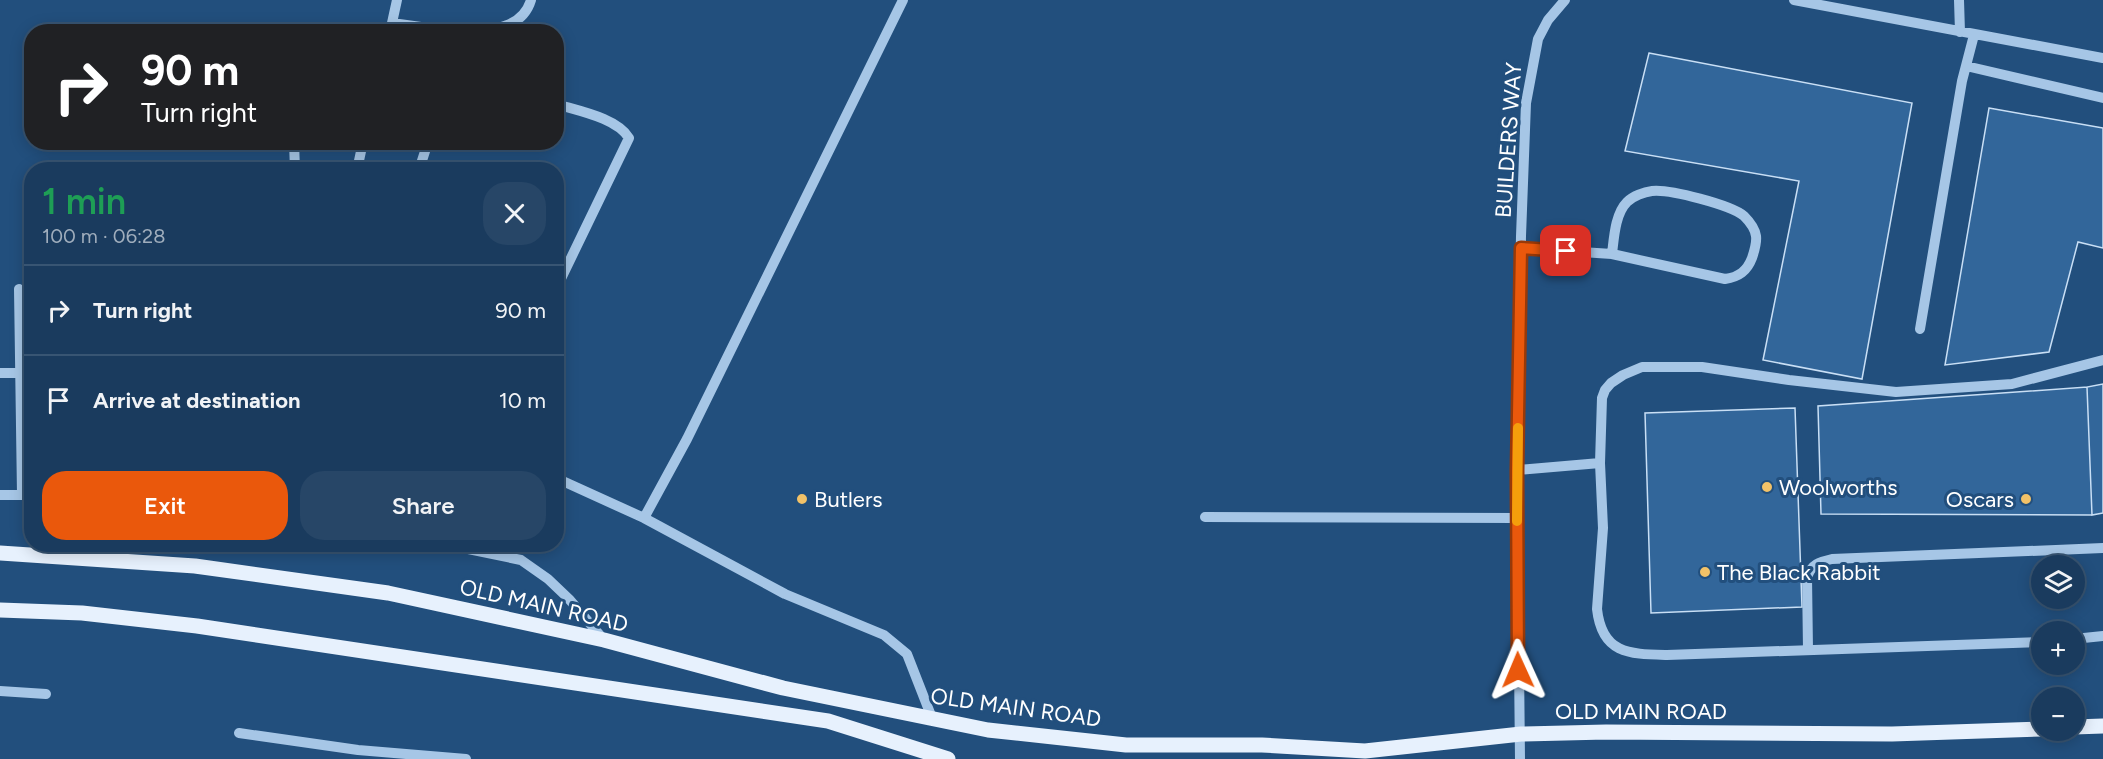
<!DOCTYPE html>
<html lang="en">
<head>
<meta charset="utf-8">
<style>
	body { margin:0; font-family:Figtree,sans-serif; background:#274667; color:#f1f3f6; height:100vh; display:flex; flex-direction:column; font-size:22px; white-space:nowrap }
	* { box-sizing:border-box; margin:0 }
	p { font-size:20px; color:#9fadbc }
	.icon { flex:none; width:33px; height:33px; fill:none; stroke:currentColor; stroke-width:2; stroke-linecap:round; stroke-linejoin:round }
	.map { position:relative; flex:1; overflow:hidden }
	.panel { position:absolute; left:24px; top:162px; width:540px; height:390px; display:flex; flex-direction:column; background:#1a3b5e; border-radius:24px; box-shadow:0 3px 15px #0003,0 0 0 2px #385573 }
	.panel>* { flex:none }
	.banner { position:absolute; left:24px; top:24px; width:540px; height:126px; border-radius:24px; box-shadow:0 3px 15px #0003,0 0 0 2px #385573; background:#202124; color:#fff; overflow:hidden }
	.tools { position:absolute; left:2031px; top:555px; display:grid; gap:12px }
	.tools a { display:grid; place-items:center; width:54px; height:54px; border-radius:50%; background:#1a3b5e; box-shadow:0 3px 15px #0003,0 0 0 2px #385573; font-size:30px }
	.pin { position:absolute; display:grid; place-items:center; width:51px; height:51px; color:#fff; margin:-26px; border-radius:12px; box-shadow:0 3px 9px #0006 }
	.me { position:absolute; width:66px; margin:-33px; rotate:359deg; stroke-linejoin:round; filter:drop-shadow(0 0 4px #0008) }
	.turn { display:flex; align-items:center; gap:21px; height:126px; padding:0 18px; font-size:27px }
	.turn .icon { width:78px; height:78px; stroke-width:2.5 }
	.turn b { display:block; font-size:42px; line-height:51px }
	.round { display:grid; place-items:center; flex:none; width:63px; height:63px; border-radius:24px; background:#274667 }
	.summary { display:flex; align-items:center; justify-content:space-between; height:102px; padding:0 18px }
	h1 { font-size:36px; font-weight:600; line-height:45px; color:#1e9e55 }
	.action { display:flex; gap:12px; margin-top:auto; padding:12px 18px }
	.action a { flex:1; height:69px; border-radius:24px; background:#ea580c; color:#fff; font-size:24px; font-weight:600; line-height:69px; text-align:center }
	.action a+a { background:#274667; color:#f1f3f6 }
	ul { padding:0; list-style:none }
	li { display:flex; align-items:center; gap:18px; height:90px; padding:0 18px; border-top:2px solid #385573 }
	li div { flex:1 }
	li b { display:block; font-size:22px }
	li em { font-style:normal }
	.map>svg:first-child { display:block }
</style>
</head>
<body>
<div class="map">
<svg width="2103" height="759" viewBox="0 0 2103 759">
	<rect width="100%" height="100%" fill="#224f7d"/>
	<path fill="#32669a" stroke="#c9dff5" stroke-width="1.5" d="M1649 53 1912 103 1862 379 1763 360 1799 181 1625 151Z
		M1989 108 2103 128V248L2078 242 2049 352 1945 365Z
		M2103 384V513L2092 515 2087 387Z
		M2087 387 2092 515 1821 514 1818 406Z
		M1795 408 1802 607 1651 613 1645 413Z"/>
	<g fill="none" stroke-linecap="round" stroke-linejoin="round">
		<path stroke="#a6c6e6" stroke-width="10" d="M1794 0 2103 58
			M1959 0 1960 32
			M392 23 457 32
			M390 32 397 0
			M472 32C496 29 523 27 531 0
			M1966 66 2103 98
			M556 104C579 111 617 118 629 138L556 289
			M294 142 295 170
			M357 170 363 142
			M419 170 428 142
			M1521 248 1612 254 1725 279C1739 277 1747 271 1752 258 1754 252 1757 243 1756 236 1755 229 1749 221 1744 216 1731 205 1670 189 1652 191 1644 192 1633 196 1627 202 1615 214 1614 238 1612 254
			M19 289 22 495
			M1920 329 1962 81 1974 35
			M0 373H20
			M1600 463 1602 398 1605 390 1611 383 1623 375 1642 367H1702L1789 380 1896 392 2012 384 2103 360
			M1517 470 1600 463 1603 528 1597 609C1602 654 1629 654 1667 655L2042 642
			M556 478 644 518 785 594 884 635 907 654 932 718
			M0 495H32
			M1205 517 1517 518
			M644 518 687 439 903 0
			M444 544 521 560 548 579 569 599 604 640
			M2074 639 2103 636
			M1808 650 1807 577C1812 564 1819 562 1832 559L2103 548
			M0 691 46 694
			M239 733 358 750 466 759
			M1520 759 1517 470 1521 236 1526 103 1538 39 1548 20 1565 0"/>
		<path stroke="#e7f1fd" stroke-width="15" d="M0 553 195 566 388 593 604 640 783 688 988 730 1126 745H1262L1365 751 1521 734 1606 732 1892 734 2042 729
			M0 610 82 613 197 626 828 721 948 759
			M2074 727 2103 726"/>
	</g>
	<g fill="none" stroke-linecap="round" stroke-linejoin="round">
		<g stroke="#983908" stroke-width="15">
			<path id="route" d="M1518 670 1517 470 1521 248 1566 251"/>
		</g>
		<use href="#route" stroke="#ea580c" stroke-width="10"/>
		<path stroke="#f59e0b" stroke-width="10" d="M1517 521 1518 428"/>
	</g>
	<g fill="#f2c268" stroke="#224f7d" stroke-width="2">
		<circle cx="1767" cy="487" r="6"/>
		<circle cx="802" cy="499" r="6"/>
		<circle cx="2026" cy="499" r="6"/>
		<circle cx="1705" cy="572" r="6"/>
	</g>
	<g text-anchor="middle" stroke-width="6" stroke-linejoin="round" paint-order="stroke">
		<g font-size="22" fill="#fff" stroke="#224f7d">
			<text transform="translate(1508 140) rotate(-86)" y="8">BUILDERS WAY</text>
			<text transform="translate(544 605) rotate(13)" y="8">OLD MAIN ROAD</text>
			<text transform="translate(1016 707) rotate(8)" y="8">OLD MAIN ROAD</text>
			<text x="1641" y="719">OLD MAIN ROAD</text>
		</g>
		<g font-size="22" fill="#fff" stroke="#224f7d" text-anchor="start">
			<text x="1779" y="495">Woolworths</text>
			<text x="814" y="507">Butlers</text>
			<text x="2014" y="507" text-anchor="end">Oscars</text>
			<text x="1717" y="580">The Black Rabbit</text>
		</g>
	</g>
</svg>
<div class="tools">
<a><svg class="icon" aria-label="layers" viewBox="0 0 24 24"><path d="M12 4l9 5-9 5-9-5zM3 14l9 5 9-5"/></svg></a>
<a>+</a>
<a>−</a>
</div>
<div class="pin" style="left:1566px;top:251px;background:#d93025"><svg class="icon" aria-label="arrive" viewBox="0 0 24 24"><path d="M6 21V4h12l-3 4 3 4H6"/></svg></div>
<svg class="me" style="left:1518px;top:670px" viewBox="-20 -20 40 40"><path d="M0-17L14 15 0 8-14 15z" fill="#ea580c" stroke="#fff" stroke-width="4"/></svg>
<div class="banner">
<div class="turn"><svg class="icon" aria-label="right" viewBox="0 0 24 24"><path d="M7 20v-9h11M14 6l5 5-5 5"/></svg><div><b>90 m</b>Turn right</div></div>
</div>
<section class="panel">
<div class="summary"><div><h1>1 min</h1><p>100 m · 06:28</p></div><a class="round"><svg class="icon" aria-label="close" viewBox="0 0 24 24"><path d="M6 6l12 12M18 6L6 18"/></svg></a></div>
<ul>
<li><svg class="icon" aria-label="right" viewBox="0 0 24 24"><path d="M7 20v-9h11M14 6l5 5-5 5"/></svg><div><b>Turn right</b></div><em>90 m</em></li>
<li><svg class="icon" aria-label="arrive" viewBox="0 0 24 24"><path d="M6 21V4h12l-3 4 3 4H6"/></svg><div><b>Arrive at destination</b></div><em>10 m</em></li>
</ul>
<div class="action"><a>Exit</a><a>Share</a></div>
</section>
</div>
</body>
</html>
